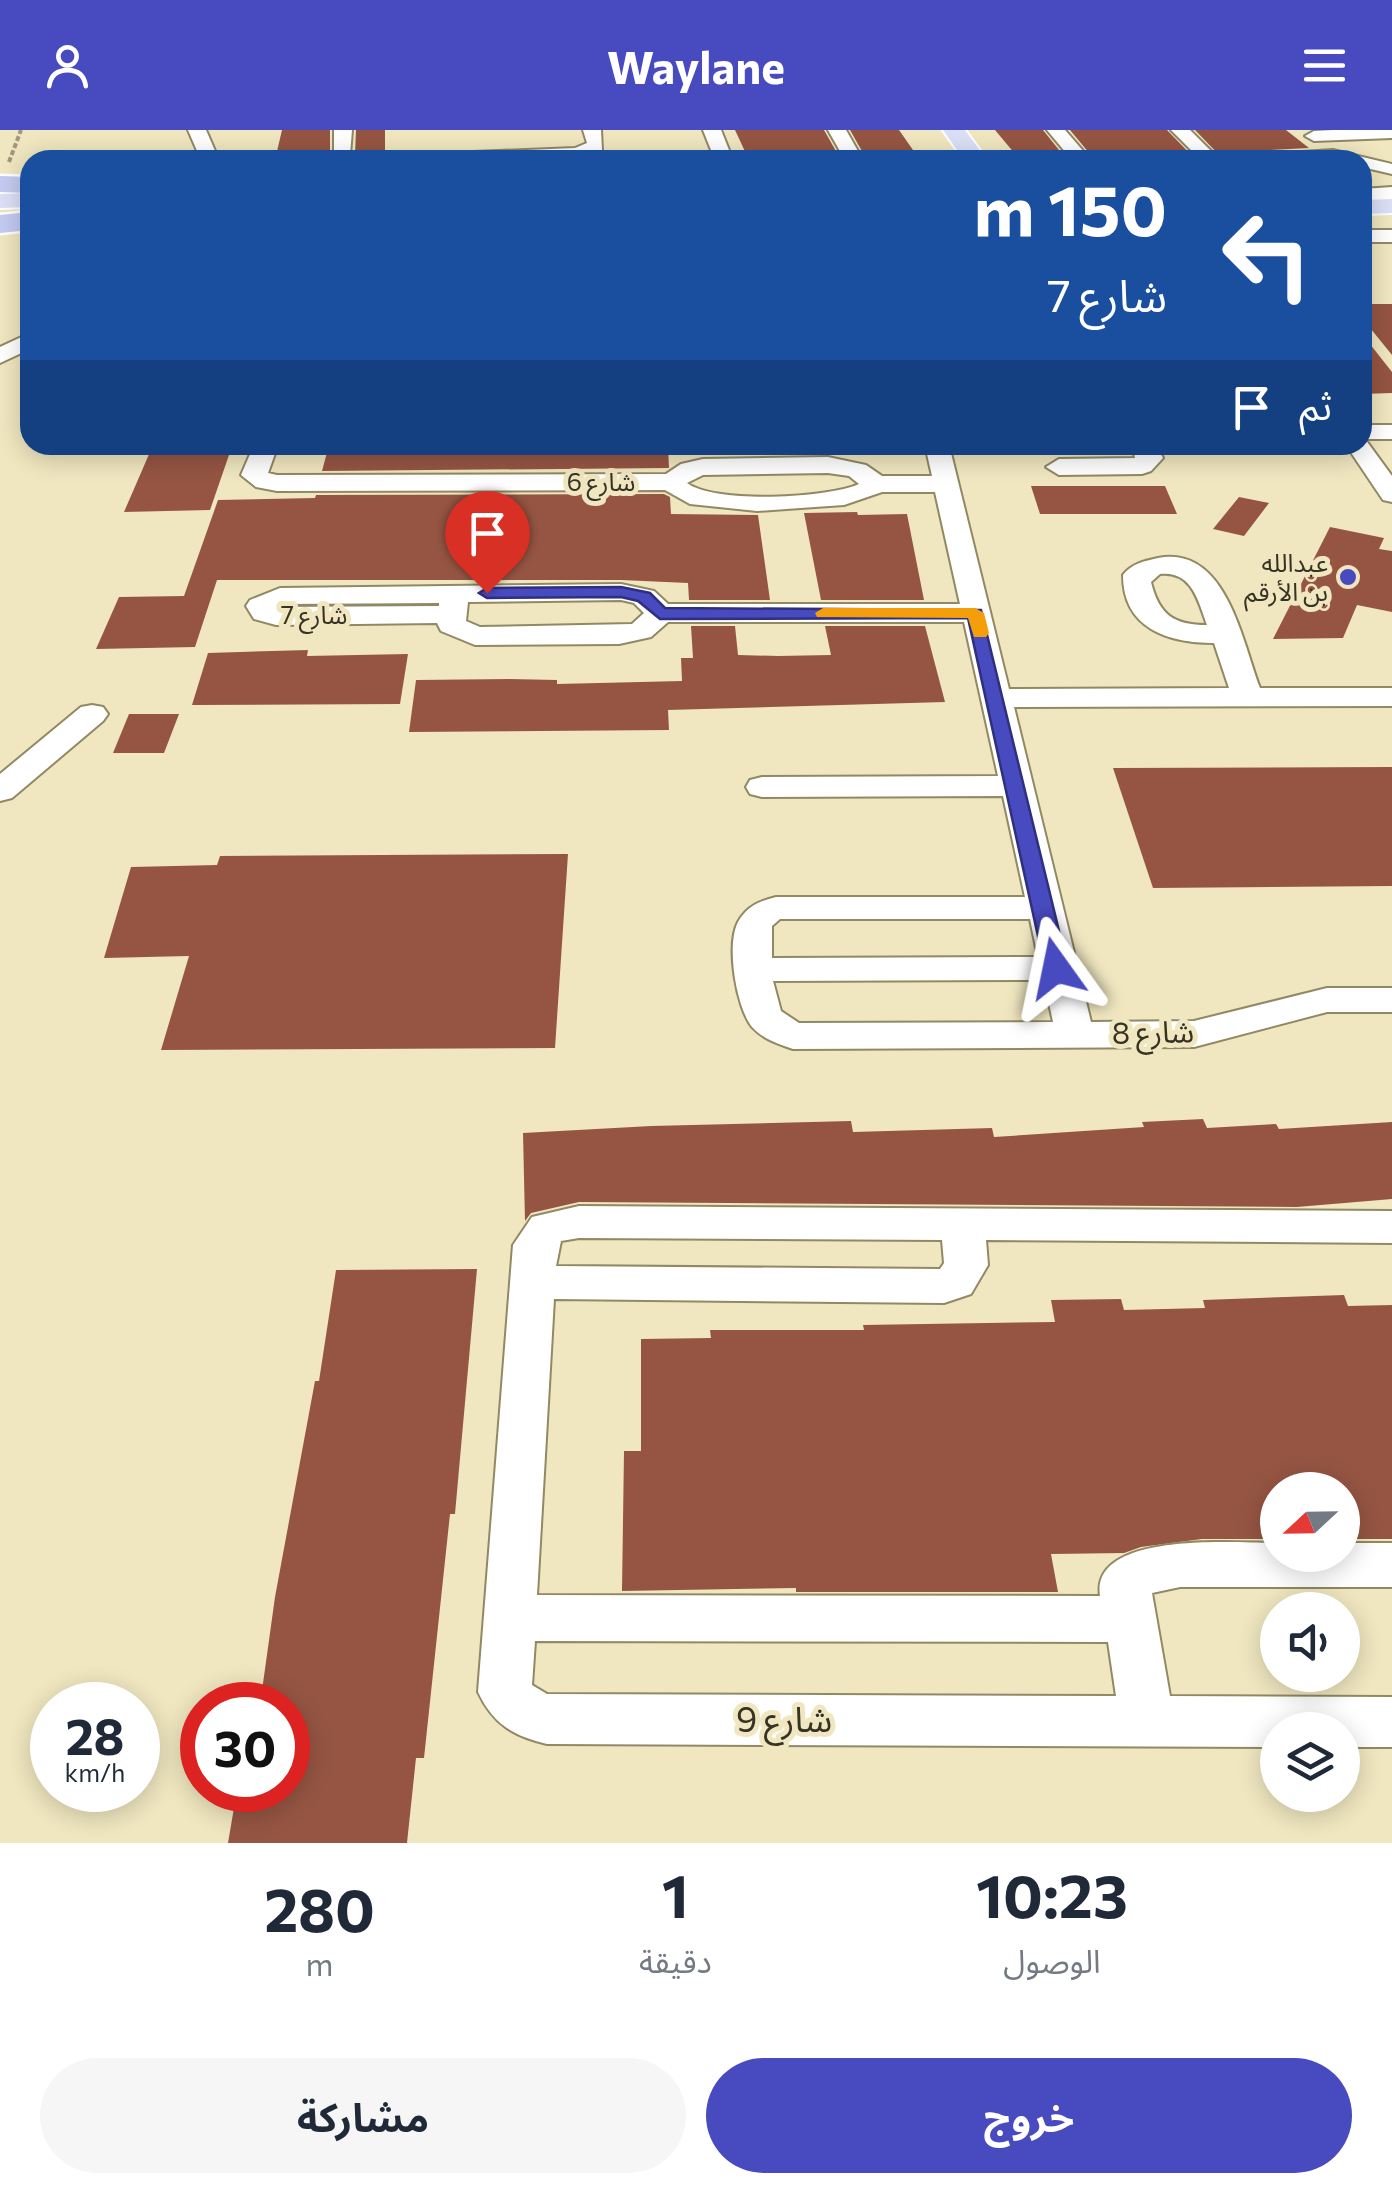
<!DOCTYPE html>
<html lang="ar">
<head>
<meta charset="utf-8">
<style>
	body { margin:0; font-family:Commissioner,"Noto Sans Arabic",sans-serif; background:#f6f6f7; color:#1f2937; direction:rtl; height:100vh; display:flex; flex-direction:column; font-size:38px; white-space:nowrap }
	* { box-sizing:border-box; margin:0 }
	p { font-size:32px; color:#747a83 }
	.icon { flex:none; width:55px; height:55px; fill:none; stroke:currentColor; stroke-width:2; stroke-linecap:round; stroke-linejoin:round }
	.map { position:relative; height:1713px; overflow:hidden; direction:ltr }
	.panel { display:flex; flex-direction:column; background:#fff; flex:1 }
	.panel>* { flex:none }
	.top-card { position:absolute; left:20px; top:20px; width:1352px; height:305px; border-radius:30px; box-shadow:0 5px 25px #0003; direction:rtl; background:#1a4fa0; color:#fff; overflow:hidden }
	.needle { width:65px; rotate:248deg }
	.tools { position:absolute; left:1260px; top:1342px; display:grid; gap:20px }
	.tools a { display:grid; place-items:center; width:100px; height:100px; border-radius:50%; background:#fff; box-shadow:0 5px 25px #0003; font-size:50px }
	.speed { position:absolute; left:30px; top:1552px; display:flex; gap:20px; font-size:50px; font-weight:700; text-align:center }
	.speed>* { display:grid; place-content:center; width:130px; height:130px; border-radius:50%; background:#fff; box-shadow:0 5px 25px #0003; line-height:1 }
	.speed small { font-size:25px; font-weight:400 }
	.speed .limit { border:15px solid #d22; background:#fff; color:#111 }
	.pin { position:absolute; display:grid; place-items:center; width:85px; height:85px; color:#fff; margin:-102px -42px; border-radius:50% 50% 50% 0; rotate:-45deg; box-shadow:0 0 10px #0007 }
	.pin .icon { rotate:45deg }
	.me { position:absolute; width:110px; margin:-55px; rotate:348deg; stroke-linejoin:round; filter:drop-shadow(0 0 8px #0008) }
	.turn { display:flex; align-items:center; gap:35px; height:210px; padding:0 40px; font-size:45px }
	.turn .icon { width:130px; height:130px; stroke-width:2.5 }
	.turn b { display:block; font-size:70px; line-height:85px }
	.then { display:flex; align-items:center; height:95px; padding:0 40px; background:#0003; gap:20px; font-size:38px }
	.eta { display:flex; justify-content:space-evenly; align-items:center; height:170px; text-align:center }
	.eta b { font-size:60px; font-weight:700; line-height:70px }
	.primary-button { display:flex; gap:20px; margin-top:auto; padding:20px 40px }
	.primary-button a { flex:1; height:115px; border-radius:60px; background:#484ac0; color:#fff; font-size:40px; font-weight:700; line-height:115px; text-align:center }
	.primary-button a+a { background:#f6f6f7; color:#1f2937 }
	header { display:flex; justify-content:space-between; align-items:center; height:130px; padding:0 40px; background:#484ac0; color:#fff; font-size:45px; font-weight:700 }
	.map>svg:first-child { display:block }
</style>
</head>
<body>
<header><svg class="icon" aria-label="menu" viewBox="0 0 24 24"><path d="M4 6h16M4 12h16M4 18h16"/></svg>Waylane<svg class="icon" aria-label="person" viewBox="0 0 24 24"><circle cx="12" cy="8" r="4"/><path d="M4 21q1-7 8-7t8 7"/></svg></header>
<div class="map">
<svg width="1392" height="1713" viewBox="0 0 1392 1713">
	<rect width="100%" height="100%" fill="#f0e7c0"/>
	<path fill="#965543" d="M282 0H330V25L316 26V30H275Z
		M356 0H385V23L355 24Z
		M735 0H824L841 30H749Z
		M850 0H899L920 30H867Z
		M995 0H1043L1067 30H1020Z
		M1070 0H1167L1196 30H1095Z
		M1195 0H1286L1309 18 1253 21 1241 29H1223Z
		M1362 174H1392V225L1362 188Z
		M1362 204 1392 242V263L1362 264Z
		M153 315H226L223 325H229L210 380 124 382Z
		M329 315 668 316 669 338 322 341Z
		M1031 356H1165L1177 384H1040Z
		M664 364 670 367 671 384 758 385 770 470H689L688 453 621 450H217L195 517 96 519 119 467 184 466 218 370 315 368 316 365Z
		M1239 367 1269 373 1244 406 1213 399Z
		M857 382 858 385 907 384 924 470H821L804 383Z
		M1330 397 1384 408 1379 419 1392 421V482L1357 475 1343 508 1273 509Z
		M691 496H735L738 525 778 526 831 525 825 496H925L945 572 668 580 669 600 409 602 416 550 510 549 557 550V554L682 551 681 528H693Z
		M308 520 307 526 408 524 400 574 192 575 208 523Z
		M129 584H179L164 623H113Z
		M1392 637V756L1153 758 1113 638Z
		M568 724 555 918 161 920 189 826 104 828 131 737 217 735 220 726Z
		M1203 989 1207 998 1276 994 1279 999 1392 992V1069L1297 1077 579 1072 531 1083 525 1091 523 1003 651 996 851 991 853 1002 992 998 994 1007 1144 997 1142 992Z
		M477 1139 455 1384H450L424 1628H416L407 1713H228L237 1660H288V1575H260L275 1467 315 1251H319L336 1140Z
		M1344 1165 1348 1176 1392 1175V1409H1342V1360H1278V1409H1202L1141 1417 1124 1423 1051 1424 1058 1462H796V1458L622 1461 624 1321H641V1209L711 1208 710 1200H864L863 1195 1055 1192 1051 1170 1121 1169 1124 1180 1205 1178 1203 1170Z"/>
	<g fill="none" stroke-linecap="round" stroke-linejoin="round">
		<g stroke="#918964" stroke-width="4">
			<path id="minor" d="M188 0H206L219 30H201Z
				M334 0H352L350 25 356 30H334Z
				M583 0H601L602 20 577 28 389 30 398 25 575 18 587 13Z
				M703 0H721L733 30H715Z
				M828 0H846L863 30H845Z
				M1047 0H1065L1091 30H1072Z
				M1171 0H1190L1220 30H1201Z
				M1333 0H1392V8L1314 11 1305 6 1314 1Z
				M1333 20 1392 34V44L1362 37V30H1244L1253 25Z
				M1392 57V69L1362 71V59Z
				M1362 100H1392V112H1362Z
				M30 203V219L0 233V217Z
				M1362 295H1392V309H1365L1392 346V372L1383 370 1346 315H1362Z
				M254 315H278L268 343 277 345 666 344 681 334 703 329 828 327 866 335 882 346H932L925 315H949L1009 559 1229 558 1214 513C1169 513 1123 499 1123 445 1131 434 1144 431 1158 428 1226 415 1242 511 1260 558H1392V576L1014 577 1091 892 1194 891 1327 858H1392V882H1327L1194 917 793 919C778 914 763 909 752 897 736 877 726 815 738 792 747 776 760 771 776 767H1025L1003 666 762 667 750 664 746 657 750 650 762 647 998 646 964 492H668L651 507 619 514 475 515 441 501 437 493 276 495 254 489 246 476 250 470 280 458 621 454 654 461 668 474H960L935 362H882L844 375 757 381 690 374 665 360 277 361 256 357 241 345ZM828 343 849 346 859 354C828 368 715 374 687 353L703 345ZM1160 444C1192 441 1198 470 1207 495 1174 495 1159 485 1151 452ZM621 470 634 473 644 483 632 494 480 497 466 491 468 472ZM439 473V476L279 477 285 474ZM780 789H1030L1038 827 772 828V796ZM1044 850 1053 892 799 893 781 881 773 851Z
				M1132 315H1156L1163 328 1151 341 1142 344 1059 345 1046 337 1059 329 1135 328Z
				M92 575 103 577 108 584 103 591 12 668 0 671V644L81 577Z
				M579 1076 1392 1081V1113L986 1110 988 1135 971 1164 944 1173 554 1169 537 1465 1100 1466C1090 1400 1239 1413 1278 1413V1425H1342V1413H1392V1457H1180L1152 1463 1170 1566 1392 1567V1617H1342V1600H1278V1617L547 1614C513 1606 493 1594 478 1562L513 1115 532 1087ZM579 1108 942 1110 944 1133 940 1139 556 1136 561 1111ZM535 1511 1108 1512 1116 1566 547 1564 532 1555Z"/>
		</g>
		<g stroke="#fff" stroke-width="4">
			<path id="major" d="M943 0H965L987 30H964Z
				M30 63V77L0 78V64Z
				M1392 69V83L1362 84V70Z"/>
		</g>
		<g stroke="#fff" stroke-width="5">
			<path id="highway" d="M0 46 30 47V63L0 62Z
				M30 82V100L0 103V85Z"/>
		</g>
		<path stroke="#9f987b" stroke-width="4" stroke-dasharray="5 2.5" stroke-linecap="butt" d="M9 32 21 0"/>
		<use href="#minor" fill="#fff" fill-rule="evenodd"/>
		<use href="#major" fill="#dce0f7" fill-rule="evenodd"/>
		<use href="#highway" fill="#c4cbf1" fill-rule="evenodd"/>
	</g>
	<path fill="#484ac0" stroke="#2f307d" stroke-width="2.5" d="M621 457 650 463 665 478 981 480 1068 838 1064 843H1049L1045 838 968 488 660 489 638 471 621 467 487 468 479 463 487 458Z"/>
	<path fill="#f59e0b" d="M823 478H975L984 483 989 503 986 507H974L968 488 817 487 815 483Z"/>
	<circle fill="#484ac0" stroke="#f0e7c0" stroke-width="4" cx="1348" cy="447" r="10"/>
	<g text-anchor="middle" stroke-width="10" stroke-linejoin="round" paint-order="stroke">
		<g font-size="25" fill="#373324" stroke="#f0e7c0">
			<text x="601" y="361">شارع 6</text>
			<text x="314" y="494">شارع 7</text>
		</g>
		<g font-size="25" fill="#373324" stroke="#f0e7c0" text-anchor="end">
			<text x="1328" y="442">عبدالله<tspan x="1328" dy="29">بن الأرقم</tspan></text>
		</g>
		<g font-size="30" fill="#373324" stroke="#f0e7c0">
			<text transform="translate(1153 903) rotate(-1)" y="10">شارع 8</text>
		</g>
		<g font-size="35" fill="#373324" stroke="#f0e7c0">
			<text x="784" y="1602">شارع 9</text>
		</g>
	</g>
</svg>
<div class="tools">
<a><svg class="needle" viewBox="-14 -14 28 28"><path d="M0-13l5 13h-10z" fill="#e53935"/><path d="M0 13l5-13h-10z" fill="#747a83"/></svg></a>
<a><svg class="icon" aria-label="sound" viewBox="0 0 24 24"><path d="M4 9h4l5-4v14l-5-4H4zM17 9q2 3 0 6"/></svg></a>
<a><svg class="icon" aria-label="layers" viewBox="0 0 24 24"><path d="M12 4l9 5-9 5-9-5zM3 14l9 5 9-5"/></svg></a>
</div>
<div class="speed"><div>28<small>km/h</small></div><div class="limit">30</div></div>
<div class="pin" style="left:487px;top:463px;background:#d93025"><svg class="icon" aria-label="arrive" viewBox="0 0 24 24"><path d="M6 21V4h12l-3 4 3 4H6"/></svg></div>
<svg class="me" style="left:1056px;top:838px" viewBox="-20 -20 40 40"><path d="M0-17L14 15 0 8-14 15z" fill="#484ac0" stroke="#fff" stroke-width="4"/></svg>
<div class="top-card">
<div class="turn"><svg class="icon" aria-label="left" viewBox="0 0 24 24"><path d="M17 20v-9H6M10 6l-5 5 5 5"/></svg><div><b>150 m</b>شارع 7</div></div>
<div class="then">ثم<svg class="icon" aria-label="arrive" viewBox="0 0 24 24"><path d="M6 21V4h12l-3 4 3 4H6"/></svg></div>
</div>
</div>
<section class="panel">
<div class="eta">
<div><b>10:23</b><p>الوصول</p></div>
<div><b>1</b><p>دقيقة</p></div>
<div><b>280</b><p>m</p></div>
</div>
<div class="primary-button"><a>خروج</a><a>مشاركة</a></div>
</section>
</body>
</html>
